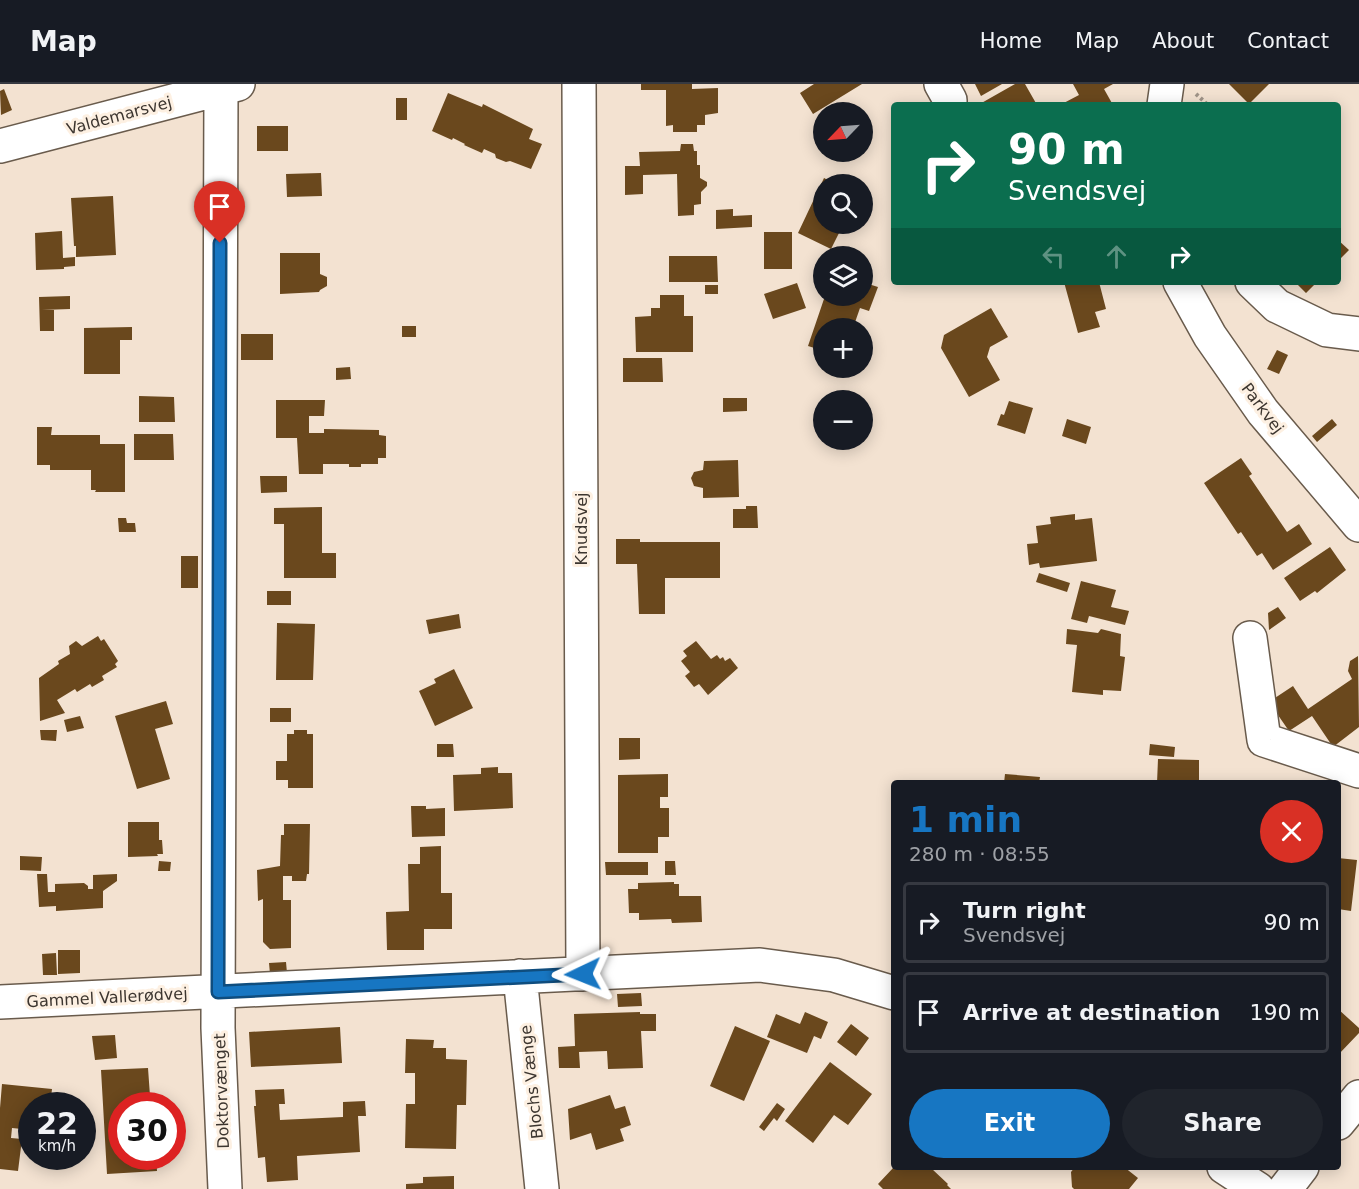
<!DOCTYPE html>
<html lang="en">
<head>
<meta charset="utf-8">
<style>
	body { margin:0; font-family:"DejaVu Sans",sans-serif; background:#20242c; color:#f1f3f6; height:100vh; display:flex; flex-direction:column; font-size:22px; white-space:nowrap }
	* { box-sizing:border-box; margin:0 }
	p { font-size:20px; color:#9ea1a6 }
	.icon { flex:none; width:33px; height:33px; fill:none; stroke:currentColor; stroke-width:2; stroke-linecap:round; stroke-linejoin:round }
	.map { position:relative; flex:1; overflow:hidden }
	.details { position:absolute; left:891px; top:696px; width:450px; height:390px; display:flex; flex-direction:column; background:#171b24; border-radius:6px; box-shadow:0 3px 15px #0003 }
	.details>* { flex:none }
	.guide { position:absolute; left:891px; top:18px; width:450px; height:183px; border-radius:6px; box-shadow:0 3px 15px #0003; background:#0b6e4f; color:#fff; overflow:hidden }
	.needle { width:39px; rotate:245deg }
	.controls { position:absolute; left:813px; top:18px; display:grid; gap:12px }
	.controls a { display:grid; place-items:center; width:60px; height:60px; border-radius:50%; background:#171b24; box-shadow:0 3px 15px #0003; font-size:30px }
	.speed { position:absolute; left:18px; top:1008px; display:flex; gap:12px; font-size:30px; font-weight:700; text-align:center }
	.speed>* { display:grid; place-content:center; width:78px; height:78px; border-radius:50%; background:#171b24; box-shadow:0 3px 15px #0003; line-height:1 }
	.speed small { font-size:15px; font-weight:400 }
	.speed .limit { border:9px solid #d22; background:#fff; color:#111 }
	.pin { position:absolute; display:grid; place-items:center; width:51px; height:51px; color:#fff; margin:-62px -26px; border-radius:50% 50% 50% 0; rotate:-45deg; box-shadow:0 0 6px #0007 }
	.pin .icon { rotate:45deg }
	.me { position:absolute; width:66px; margin:-33px; rotate:268deg; stroke-linejoin:round; filter:drop-shadow(0 0 4px #0008) }
	.turn { display:flex; align-items:center; gap:21px; height:126px; padding:0 18px; font-size:27px }
	.turn .icon { width:78px; height:78px; stroke-width:2.5 }
	.turn b { display:block; font-size:42px; line-height:51px }
	.lanes { display:flex; align-items:center; height:57px; padding:0 18px; background:#0003; justify-content:center; gap:30px; direction:ltr }
	.lanes .off { opacity:.35 }
	.round { display:grid; place-items:center; flex:none; width:63px; height:63px; border-radius:32px; background:#20242c }
	.head { display:flex; align-items:center; justify-content:space-between; height:102px; padding:0 18px }
	h1 { font-size:36px; font-weight:600; line-height:45px; color:#1776c2 }
	.cta { display:flex; gap:12px; margin-top:auto; padding:12px 18px }
	.cta a { flex:1; height:69px; border-radius:36px; background:#1776c2; color:#fff; font-size:24px; font-weight:600; line-height:69px; text-align:center }
	.cta a+a { background:#20242c; color:#f1f3f6 }
	ul { padding:0; list-style:none }
	li { display:flex; align-items:center; gap:18px; height:81px; margin:0 12px 9px; padding:0 6px; border:3px solid #363941; border-radius:6px }
	li div { flex:1 }
	li b { display:block; font-size:22px }
	li em { font-style:normal }
	header { display:flex; align-items:center; gap:36px; box-sizing:border-box; height:84px; padding:0 30px; background:#171b24; border-bottom:2px solid #363941 }
	header strong { font-size:28px }
	nav { display:flex; gap:33px; margin-inline-start:auto; font-size:21px }
	.map>svg:first-child { display:block }
</style>
</head>
<body>
<header>
<strong>Map</strong>
<nav><a>Home</a><a>Map</a><a>About</a><a>Contact</a></nav>
</header>
<div class="map">
<svg width="1359" height="1105" viewBox="0 0 1359 1105">
	<rect width="100%" height="100%" fill="#f3e2d1"/>
	<path fill="#6a481d" d="M641 0H692V5L718 4V29L705 31V41H697V48H673V41L666 42V6H641Z
		M814 0H862L813 30 800 9Z
		M975 0H1002L981 12Z
		M1015 0H1025L1037 21H978Z
		M1073 0H1113L1104 5 1113 21H1060L1079 11Z
		M1229 0H1269L1249 20Z
		M4 5 12 26 1 31 0 7Z
		M448 9 482 23 483 20 533 45 529 55 542 60 531 85 510 77 506 78 496 74 495 70 484 65 482 69 464 61 465 60 453 54 452 56 432 47Z
		M396 14H407V36H396Z
		M257 42H288V67H257Z
		M681 60H693L694 67H697V81H700V94L707 98V102L701 108V120L694 121V131L678 132 677 90 643 91V110L625 111V82H640L639 68 680 67Z
		M321 89 322 112 287 113 286 90Z
		M824 94 836 100H824V140H846L842 148 840 147 831 165 798 149Z
		M113 112 116 171 76 173V162H74L71 114Z
		M733 125V132L752 131V143L716 145V126Z
		M62 147 63 174 75 173V182L64 183V185L36 186 35 149Z
		M764 148H792V185H764Z
		M1338 156 1349 166 1338 177Z
		M280 169H320V190L327 193V202L320 206 319 208 280 210Z
		M669 172H717L718 198H669Z
		M862 198 878 203 869 227 860 224 853 244H824V267L808 262 825 212H862Z
		M1064 198H1099L1106 225 1095 228 1100 243 1078 249Z
		M1295 198H1317L1306 209Z
		M797 199 806 224 773 235 764 210Z
		M705 201H718V210H705Z
		M660 211H684V232H693V268H636L635 233 651 232V224H660Z
		M70 212V225L42 226H54V247H40L39 213Z
		M991 224 1008 253 990 263 987 273 1000 296 969 313 941 264 944 251Z
		M402 242H416V253H402Z
		M132 243V256H120V290H84V244Z
		M241 250H273V276H241Z
		M1277 266 1288 271 1279 290 1267 285Z
		M623 274H662L663 298H623Z
		M350 283 351 295 336 296V284Z
		M139 312 174 313 175 338H139Z
		M723 314H747V327L723 328Z
		M276 316H325L324 332H309V349H324V345L379 346V351L386 352V374H378V380H361V383H349V380H323V390H299L297 354H276Z
		M1009 317 1033 324 1025 350 997 341 1001 330 1004 331Z
		M1067 335 1091 343 1086 360 1062 352Z
		M1332 335 1337 341 1317 358 1312 352Z
		M37 343H52L51 351H100V360H125V408H95L96 406H91V386H50V381H37Z
		M134 350H173L174 376H134Z
		M1241 374 1252 390 1249 392 1287 448 1299 440 1312 460 1273 486 1262 469 1257 472 1241 448 1238 450 1204 399Z
		M738 376 739 413 703 414V404L694 402 691 394 694 388 703 386 704 377Z
		M260 392H287V408L261 409Z
		M746 422H757L758 444H733V425H746Z
		M322 423V469H336V494H284V440H274V424Z
		M1075 430V436L1092 434 1097 477 1040 484 1039 479 1029 481 1027 460 1038 459 1036 442 1051 440 1050 433Z
		M118 434H126L127 439H135L136 448H119Z
		M616 455H640V458H720V494H665V530H639L637 480H616Z
		M1330 463 1346 486 1317 509 1315 507 1300 517 1284 494Z
		M181 472H198V504H181Z
		M1039 489 1070 499 1067 508 1036 498Z
		M1081 497 1116 506 1111 523 1129 527 1125 541 1089 532 1087 539 1071 535Z
		M267 507H291V521H267Z
		M1278 523 1286 534 1269 546 1268 529Z
		M459 530 461 544 429 550 426 536Z
		M277 539 315 540 313 596H276Z
		M1067 545 1098 549 1101 545 1121 550 1120 572 1125 573 1121 607 1103 606V611L1072 608 1077 561 1066 560Z
		M98 552 101 557 104 555 118 577 115 580 117 583 102 592 104 596 92 603 90 600 77 608 75 605 57 616 65 629 40 637 39 594 59 580 58 577 70 570 69 562 76 557 82 562Z
		M696 557 711 575 717 571 720 575 723 573 725 577 730 574 738 584 708 611 699 600 694 603 685 592 690 588 681 577 687 572 683 567Z
		M1358 572 1359 643 1333 663 1312 632 1289 647 1269 618 1293 602 1308 625 1352 595 1348 587 1350 577Z
		M454 585 473 624 435 642 419 607 436 599 434 595Z
		M166 617 173 640 155 645 170 695 137 705 115 632Z
		M270 624H291V638H270Z
		M80 632 84 644 67 648 64 636Z
		M40 646H57L56 657 41 656Z
		M294 646H307V650H313V704H288V696H276V677H287V650H294Z
		M619 654H640V675L619 676Z
		M437 660H453L454 673H437Z
		M1150 660 1175 663 1174 673 1149 671Z
		M1158 675 1199 676V699H1157Z
		M498 683V689H512L513 724 454 727 453 691 481 690V684Z
		M668 690V713H660V724H669V753H658V769H618V691Z
		M1005 690 1040 693 1039 699H1004Z
		M411 722H426V725L445 724V752L412 753Z
		M128 738H159V756H162L163 770H157L158 772 128 773Z
		M284 740H310L309 790H307L306 797H292V792H283V816H291V864L270 865 263 858V815L258 817 257 786 280 782 281 751H284Z
		M441 762V809H452V845H424V866H387L386 828 409 827 408 780H420V763Z
		M20 772 42 773 41 787 20 786Z
		M1338 774 1357 776 1351 827 1338 825Z
		M159 777 171 778 170 787H158Z
		M665 777H675L676 791H665Z
		M605 778H648V791H606Z
		M37 790H47L48 808H55V800L84 799 88 802V805H93V791L117 790V797L103 807V824L56 827V822L39 823Z
		M674 798V800H679V812H701L702 838 672 839 671 835 639 836V829H629L628 805H638V799Z
		M58 866H80V889L58 890Z
		M56 869 57 891H43L42 870Z
		M286 878 287 889 270 890 269 879Z
		M641 909 642 922 618 923 617 910Z
		M1338 925 1359 944V949L1338 971Z
		M640 928V930H656V947H641L643 984 608 985 607 967 579 968 580 984H559L558 963 575 962 574 930Z
		M805 928 828 938 821 955 814 952 807 969 767 953 776 930 800 940Z
		M851 940 869 954 856 972 837 958Z
		M735 942 770 957 744 1017 710 1002Z
		M340 943 342 979 251 983 249 948Z
		M115 951 117 974 95 976 92 952Z
		M406 955 434 956 433 964H446V975L467 976 466 1021H457L456 1065 405 1064 406 1020H415V989H405Z
		M830 978 872 1010 848 1041 834 1031 813 1059 785 1037Z
		M148 984 150 1012H145V1022H122V1072H156L157 1087 107 1090 101 986Z
		M2 1000 52 1005 50 1022H32V1046L12 1044 11 1054 22 1055 18 1087 0 1085V1024Z
		M284 1005 285 1020H279L280 1036 343 1033V1018L365 1017 366 1032H358L360 1068 297 1072 298 1096 267 1098 265 1073 258 1074 254 1022H256L255 1006Z
		M610 1011 615 1025 625 1022 631 1041 620 1045 624 1057 596 1066 591 1049 570 1056 568 1025Z
		M777 1019 785 1025 777 1037 774 1034 764 1047 759 1043Z
		M894 1083H934L932 1085 948 1100 947 1101 951 1105H883L878 1100Z
		M1075 1083H1124L1138 1094 1129 1105H1074L1072 1103 1071 1088Z
		M454 1092V1105H406V1100L423 1099V1093Z"/>
	<g fill="none" stroke-linecap="round" stroke-linejoin="round">
		<g stroke="#695b4c" stroke-width="36">
			<path id="minor" d="M579 0 583 890
				M941 0 950 16V21
				M221 5 218 944 225 1105
				M1164 21 1167 0
				M0 62 238 0
				M1180 198 1210 252 1263 328 1359 441
				M1252 198 1277 222 1327 246 1359 250
				M1250 554 1264 656 1359 687
				M520 892 542 1105
				M0 918 760 881 834 891 894 909
				M1338 1039 1359 1013
				M1224 1083 1258 1105
				M1285 1105 1302 1083"/>
		</g>
		<path stroke="#a09488" stroke-width="4" stroke-dasharray="3 3" stroke-linecap="butt" d="M1196 10 1208 21"/>
		<use href="#minor" stroke="#fff" stroke-width="33"/>
	</g>
	<g fill="none" stroke-linecap="round" stroke-linejoin="round">
		<g stroke="#0f4d7e" stroke-width="15">
			<path id="route" d="M220 159 218 908 583 890"/>
		</g>
		<use href="#route" stroke="#1776c2" stroke-width="10"/>
	</g>
	<g text-anchor="middle" stroke-width="6" stroke-linejoin="round" paint-order="stroke">
		<g font-size="16" fill="#3c352f" stroke="#fdf0e2">
			<text transform="translate(119 31) rotate(-15)" y="6">Valdemarsvej</text>
			<text transform="translate(1263 324) rotate(53)" y="6">Parkvej</text>
			<text transform="translate(581 445) rotate(-90)" y="6">Knudsvej</text>
			<text transform="translate(107 913) rotate(-3)" y="6">Gammel Vallerødvej</text>
			<text transform="translate(531 998) rotate(-96)" y="6">Blochs Vænge</text>
			<text transform="translate(221 1007) rotate(-92)" y="6">Doktorvænget</text>
		</g>
	</g>
</svg>
<div class="controls">
<a><svg class="needle" viewBox="-14 -14 28 28"><path d="M0-13l5 13h-10z" fill="#e53935"/><path d="M0 13l5-13h-10z" fill="#9ea1a6"/></svg></a>
<a><svg class="icon" aria-label="search" viewBox="0 0 24 24"><circle cx="10" cy="10" r="6"/><path d="M15 15l6 6"/></svg></a>
<a><svg class="icon" aria-label="layers" viewBox="0 0 24 24"><path d="M12 4l9 5-9 5-9-5zM3 14l9 5 9-5"/></svg></a>
<a>+</a>
<a>−</a>
</div>
<div class="speed"><div>22<small>km/h</small></div><div class="limit">30</div></div>
<div class="pin" style="left:220px;top:159px;background:#d93025"><svg class="icon" aria-label="arrive" viewBox="0 0 24 24"><path d="M6 21V4h12l-3 4 3 4H6"/></svg></div>
<svg class="me" style="left:583px;top:890px" viewBox="-20 -20 40 40"><path d="M0-17L14 15 0 8-14 15z" fill="#1776c2" stroke="#fff" stroke-width="4"/></svg>
<div class="guide">
<div class="turn"><svg class="icon" aria-label="right" viewBox="0 0 24 24"><path d="M7 20v-9h11M14 6l5 5-5 5"/></svg><div><b>90 m</b>Svendsvej</div></div>
<div class="lanes"><svg class="icon off" aria-label="left" viewBox="0 0 24 24"><path d="M17 20v-9H6M10 6l-5 5 5 5"/></svg><svg class="icon off" aria-label="ahead" viewBox="0 0 24 24"><path d="M12 20V5M6 11l6-6 6 6"/></svg><svg class="icon" aria-label="right" viewBox="0 0 24 24"><path d="M7 20v-9h11M14 6l5 5-5 5"/></svg></div>
</div>
<section class="details">
<div class="head"><div><h1>1 min</h1><p>280 m · 08:55</p></div><a class="round" style="background:#d93025;color:#fff"><svg class="icon" aria-label="close" viewBox="0 0 24 24"><path d="M6 6l12 12M18 6L6 18"/></svg></a></div>
<ul>
<li><svg class="icon" aria-label="right" viewBox="0 0 24 24"><path d="M7 20v-9h11M14 6l5 5-5 5"/></svg><div><b>Turn right</b><p>Svendsvej</p></div><em>90 m</em></li>
<li><svg class="icon" aria-label="arrive" viewBox="0 0 24 24"><path d="M6 21V4h12l-3 4 3 4H6"/></svg><div><b>Arrive at destination</b></div><em>190 m</em></li>
</ul>
<div class="cta"><a>Exit</a><a>Share</a></div>
</section>
</div>
</body>
</html>
